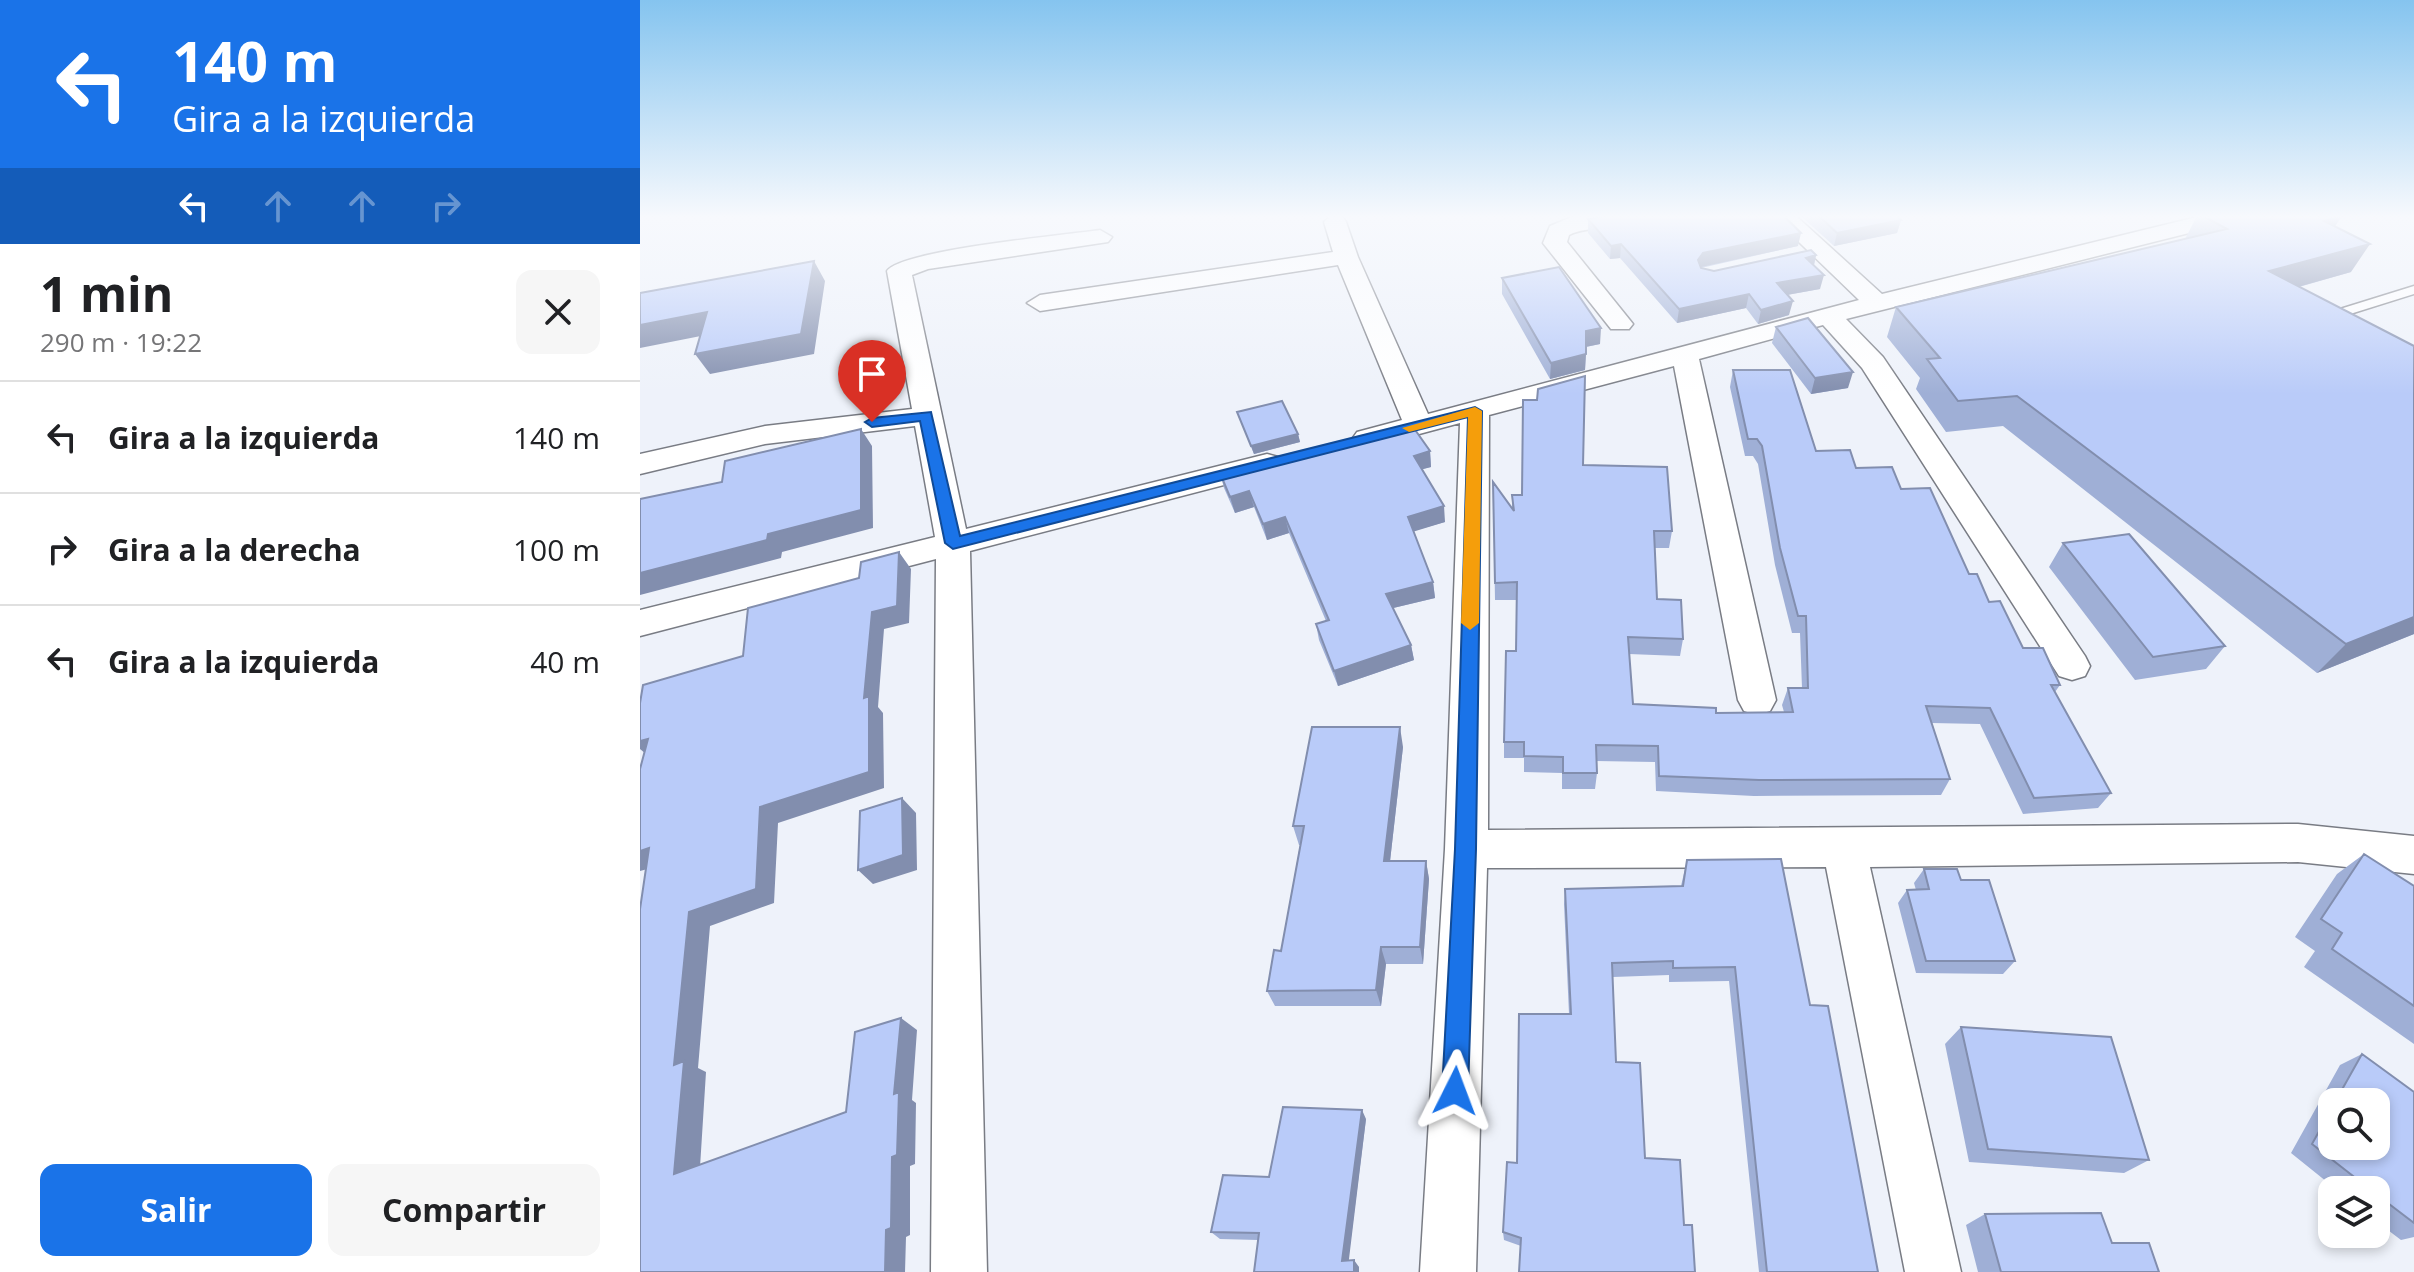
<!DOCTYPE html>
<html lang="es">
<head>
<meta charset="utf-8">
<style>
	body { margin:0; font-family:"Open Sans",sans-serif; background:#f6f6f6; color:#202124; height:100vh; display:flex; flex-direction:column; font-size:30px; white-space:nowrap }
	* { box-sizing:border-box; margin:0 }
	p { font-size:26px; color:#757577 }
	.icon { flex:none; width:44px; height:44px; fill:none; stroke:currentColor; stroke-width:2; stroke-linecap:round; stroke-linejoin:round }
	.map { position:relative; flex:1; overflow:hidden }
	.side { display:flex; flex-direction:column; background:#fff; width:640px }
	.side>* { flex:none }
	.banner { background:#1a73e8; color:#fff; overflow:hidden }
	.tools { position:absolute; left:1678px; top:1088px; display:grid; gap:16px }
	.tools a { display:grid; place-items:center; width:72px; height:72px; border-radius:16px; background:#fff; box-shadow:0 4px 12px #0003; font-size:40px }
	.pin { position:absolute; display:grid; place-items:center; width:68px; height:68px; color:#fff; margin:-82px -34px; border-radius:50% 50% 50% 0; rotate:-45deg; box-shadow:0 0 8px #0007 }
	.pin .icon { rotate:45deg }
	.me { position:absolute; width:88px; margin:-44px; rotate:3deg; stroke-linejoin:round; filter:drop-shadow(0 0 6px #0008) }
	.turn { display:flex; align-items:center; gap:28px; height:168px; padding:0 40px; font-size:36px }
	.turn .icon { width:104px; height:104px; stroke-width:2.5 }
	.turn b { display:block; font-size:56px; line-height:68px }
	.lanes { display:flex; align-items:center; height:76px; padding:0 40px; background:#0003; justify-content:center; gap:40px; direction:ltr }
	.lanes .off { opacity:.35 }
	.round { display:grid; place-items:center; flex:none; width:84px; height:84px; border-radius:16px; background:#f6f6f6 }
	.summary { display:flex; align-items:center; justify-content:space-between; height:136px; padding:0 40px }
	h1 { font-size:48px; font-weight:700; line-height:60px }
	.action { display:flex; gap:16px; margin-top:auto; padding:16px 40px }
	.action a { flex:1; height:92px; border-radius:16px; background:#1a73e8; color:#fff; font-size:32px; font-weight:700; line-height:92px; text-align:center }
	.action a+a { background:#f6f6f6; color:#202124 }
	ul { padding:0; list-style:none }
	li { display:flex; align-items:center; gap:24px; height:112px; padding:0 40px; border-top:2px solid #e0e0e0 }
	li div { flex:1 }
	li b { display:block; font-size:30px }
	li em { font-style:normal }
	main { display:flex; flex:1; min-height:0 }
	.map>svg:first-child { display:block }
</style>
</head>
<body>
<main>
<section class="side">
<div class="banner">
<div class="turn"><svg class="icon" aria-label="left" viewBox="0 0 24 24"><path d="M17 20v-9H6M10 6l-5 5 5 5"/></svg><div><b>140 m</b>Gira a la izquierda</div></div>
<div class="lanes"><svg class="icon" aria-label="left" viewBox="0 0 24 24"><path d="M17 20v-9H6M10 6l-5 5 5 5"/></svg><svg class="icon off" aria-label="ahead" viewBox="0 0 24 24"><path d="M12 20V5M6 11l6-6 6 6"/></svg><svg class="icon off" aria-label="ahead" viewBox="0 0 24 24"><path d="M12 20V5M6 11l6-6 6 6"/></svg><svg class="icon off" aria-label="right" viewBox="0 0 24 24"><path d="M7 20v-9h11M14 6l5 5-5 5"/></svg></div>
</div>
<div class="summary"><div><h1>1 min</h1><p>290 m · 19:22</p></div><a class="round"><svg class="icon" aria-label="close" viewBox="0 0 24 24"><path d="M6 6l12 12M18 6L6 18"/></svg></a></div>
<ul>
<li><svg class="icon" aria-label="left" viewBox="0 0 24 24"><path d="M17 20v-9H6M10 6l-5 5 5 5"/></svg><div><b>Gira a la izquierda</b></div><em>140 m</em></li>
<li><svg class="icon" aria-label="right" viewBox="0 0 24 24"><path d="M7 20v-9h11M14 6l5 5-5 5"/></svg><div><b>Gira a la derecha</b></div><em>100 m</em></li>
<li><svg class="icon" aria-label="left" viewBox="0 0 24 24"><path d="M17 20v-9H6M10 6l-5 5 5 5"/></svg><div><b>Gira a la izquierda</b></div><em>40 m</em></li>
</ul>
<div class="action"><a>Salir</a><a>Compartir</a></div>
</section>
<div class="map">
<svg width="1774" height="1272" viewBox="0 0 1774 1272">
	<rect width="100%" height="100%" fill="#eef2fa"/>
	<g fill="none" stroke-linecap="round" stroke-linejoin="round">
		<g stroke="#797c84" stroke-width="3">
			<path id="lane" d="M1774 286V294L1710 314 1708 321 1715 329 1713 332H1703L1695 321 1700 309Z"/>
		</g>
		<g stroke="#797c84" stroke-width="3">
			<path id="street" d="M691 216 703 217 706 222 718 257 788 414 1219 300 1132 216H1156L1242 294 1561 216H1600L1597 221 1206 319 1243 357 1445 656 1450 666 1445 676 1432 680 1419 676 1222 368 1183 325 1059 359 1136 700 1130 711 1117 715 1104 711 1098 700 1034 366 849 415 848 830 1658 824 1774 836V874L1658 862 1230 867 1321 1272H1265L1186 867 847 868 836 1272H780L805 849 820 423 727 448 717 446 712 439 717 432 762 420 698 265 400 311 387 303 400 295 693 252 684 222Z
				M934 216H995C981 231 948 225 929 235L927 242 989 319 993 324 989 329H971L903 243 910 226Z
				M460 230 472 237 468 242 288 269 272 275 326 529 627 454 638 457 642 464 638 471 330 551 347 1272H291L296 559 0 636V610L295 537 275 426 125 444 0 474V454L125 426 272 409 247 271C261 250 426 235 460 230Z"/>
		</g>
		<use href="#lane" fill="#fff" fill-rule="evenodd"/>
		<use href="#street" fill="#fff" fill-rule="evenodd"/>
	</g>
	<path fill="#9fafd6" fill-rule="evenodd" d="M1161 216H1256L1261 220 1257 233 1194 246Z
		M1557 216 1701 217 1695 226 1711 272 1659 287 1774 634 1677 673 1363 426 1306 432 1276 389 1280 378 1247 337 1256 307 1545 239Z
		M948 219 1158 246 1061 268 1074 271 1176 255 1174 266 1180 289 1147 295 1149 315 1118 324 1106 308 1037 323 980 258 970 259 948 233Z
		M862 278 960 344 946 347 945 370 910 379 862 294Z
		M1136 327 1208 388 1171 394 1132 343Z
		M1093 370 1176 451 1261 489 1329 574 1383 648 1420 685 1415 692 1471 793 1458 808 1383 814 1340 724 1292 723 1310 779 1301 795 1114 796 1016 791 1015 762 956 761 957 773 955 789H922V773L884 772V758H864V742L876 651V600H855L853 482 872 509V495H882L943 465 1032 531 1029 548H1015L1017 599 1043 639 1040 656 989 654 993 704 1076 713 1144 712 1142 705 1148 688H1162L1160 633H1152L1135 565 1118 464 1113 456H1105L1090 387Z
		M597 412 658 434 660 442 614 454Z
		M790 451 791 467 782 469 805 522 773 531 793 582 795 598 753 608 771 645 774 660 698 686 679 640 676 624 686 621 649 533 627 540 614 507 595 513 584 488 580 473Z
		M1423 543 1585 646 1566 669 1495 680 1409 567Z
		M763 747 750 861H786L789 879 783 964H746L741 1006H635L627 991 641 951 660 845H659L653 826Z
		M1724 854 1774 886V1044L1664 967 1675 951 1655 937 1697 874Z
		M1047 860 1170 1005 1238 1272H1119L1089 981 1029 982V975L973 977 881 1246 864 1240 863 1232 877 1163 929 1014 924 904 925 889 1041 886Z
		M1284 869 1321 880 1375 961 1363 974 1276 973 1258 903 1267 890H1276L1274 883Z
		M1321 1027 1509 1160 1484 1173 1329 1162 1305 1044Z
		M1722 1054 1774 1092V1237L1761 1240 1736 1221V1190H1697L1651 1153 1700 1065ZM1692 1102H1736L1692 1146Z
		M726 1119 708 1261 719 1267V1272H614L618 1240 580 1239 571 1232Z
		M1345 1214 1472 1243 1519 1272H1338L1326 1225Z"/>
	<path fill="#828eae" d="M1701 217 1683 245 1684 221Z
		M1261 220 1257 233 1194 246 1197 233Z
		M1161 233 1158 246 1061 267 1058 260 1063 253Z
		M981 244 980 258 970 259 971 246Z
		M1730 244 1711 272 1611 300 1629 271Z
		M1176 255 1173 269 1166 258Z
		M174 261 185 281 174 354 70 374 55 354Z
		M1184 275 1180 289 1135 297 1137 283Z
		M1109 294 1106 308 1037 323 1039 309Z
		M1153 301 1149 315 1118 324 1121 310Z
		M67 312 81 332 0 348V325Z
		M961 328 960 344 945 347 946 331Z
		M946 354 945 370 910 379 911 363Z
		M1213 372 1208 388 1171 394 1175 378Z
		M221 429 232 446 233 528 142 552 141 558 0 595V573L128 534Z
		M658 434 660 442 614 454 611 446Z
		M790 451 791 467 776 471 774 456Z
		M609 491 614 507 595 513 590 497Z
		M804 506 805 522 769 533 768 517Z
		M645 517 649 533 627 540 623 524Z
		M259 552 271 569 269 623 244 629 238 707 243 713 244 788 138 823 134 903 70 926 58 1068 66 1072 59 1183 34 1174V1065L49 912 120 807 224 698 232 612Z
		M793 582 795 598 749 609 746 594Z
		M1774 617V634L1677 673 1706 644Z
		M771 645 774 660 698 686 694 671Z
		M760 727 763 747 748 879 744 861Z
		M8 739 12 759 0 749V741Z
		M262 798 276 813 277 870 233 884 218 870Z
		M9 848 30 863 0 871V851Z
		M786 861 789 879 783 964 780 947Z
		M741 947 746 964 741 1006 736 990Z
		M261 1018 277 1030 272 1100 276 1103 275 1164 270 1166V1235L266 1237 265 1272H245L246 1230 252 1157 254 1094Z
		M722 1110 726 1119 708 1267 702 1261Z
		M714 1260 719 1267V1272H714Z"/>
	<path fill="#b9cbf9" stroke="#828eae" stroke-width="2" d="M966 216H1144L1161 233 1063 253 1058 260 1061 268 1074 271 1171 250 1176 255 1166 258 1184 275 1137 283 1153 301 1121 310 1109 294 1039 309 981 244 971 246 948 219Z
		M1179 216H1256L1261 220 1197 233Z
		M1563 216H1700L1684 221 1730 244 1629 271 1774 346V617L1706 644 1377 396 1318 401 1287 359 1300 358 1256 307 1587 229Z
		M174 261 161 334 55 354 67 312 0 325V293Z
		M919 267 961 328 946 331V354L911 363 862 278Z
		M1168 318 1213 372 1175 378 1136 327Z
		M1093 370H1150L1176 451 1210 450 1216 468 1252 467 1261 489 1290 488 1329 574H1337L1349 602 1360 601 1383 648H1403L1420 685H1411L1471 793 1394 798 1350 708 1286 706 1310 779 1119 780 1019 776 1018 746 956 745 957 773H923V757L884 756V742H864L866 651H876L877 582 855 583 853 482 874 511 872 495H882L883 400H897L898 389 945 376 943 465 1027 467 1032 531H1014L1017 599 1041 600 1043 639 988 637 993 704 1076 708V713L1153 712 1148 688H1168L1166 616H1158L1140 548 1122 446 1117 439H1108Z
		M642 401 658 434 611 446 597 412Z
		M771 424 790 451 774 456 804 506 768 517 793 582 746 594 771 645 694 671 676 624 689 620 645 517 623 524 609 491 590 497 580 473Z
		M221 429V510L128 534 127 540 0 573V499L82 482 85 461Z
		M1489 534 1585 646 1513 657 1423 543Z
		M259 552 257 606 232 612 224 698 229 696V772L120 807 116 889 49 912 34 1065 44 1061 34 1174 206 1112 215 1032 261 1018 254 1094 259 1092 257 1155 252 1157 251 1228 246 1230 245 1272H0V909L9 848 0 851V769L8 739 0 741V703L3 685 103 656 108 608 219 578 221 562Z
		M672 727H760L744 861H786L780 947H741L736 990 627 991 634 950 641 951 664 826H653Z
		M262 798 263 855 218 870 220 811Z
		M1724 854 1774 886V1006L1692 949 1702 933 1681 919Z
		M1141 859 1170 1005 1188 1006 1238 1272H1127L1095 967 1033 968V961L972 963 976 1062 1000 1063 1005 1158 1040 1160 1044 1225H1052L1055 1272H879L881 1238 863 1232 867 1162 877 1163 879 1014H931L925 889 1043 886 1047 860Z
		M1284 869H1317L1321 880H1349L1375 961H1286L1267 890 1289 889Z
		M1321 1027 1471 1037 1509 1160 1348 1149Z
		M1722 1054 1774 1092V1223L1736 1194V1190H1731L1672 1144 1692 1108V1146H1736V1102H1695Z
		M643 1107 722 1110 702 1261 714 1260V1272H614L619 1233 571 1232 583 1175 629 1177Z
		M1461 1213 1472 1243H1509L1519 1272H1361L1345 1214Z"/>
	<linearGradient id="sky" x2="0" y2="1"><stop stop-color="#85c4ef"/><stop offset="0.55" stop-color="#f7f9fd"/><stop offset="1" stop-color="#f7f9fd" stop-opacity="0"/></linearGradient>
	<rect width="1774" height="394" fill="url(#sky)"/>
	<path fill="#1a73e8" stroke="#114b97" stroke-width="2" d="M835 407 842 411 836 849 828 1091 824 1100 815 1104 806 1100 802 1091 815 849 828 417 313 549 305 543 280 421 232 427 225 422 232 418 291 412 320 536Z"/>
	<path fill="#f59e0b" d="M835 407 842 411 839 623 830 630 821 623 828 417 769 432 762 428Z"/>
</svg>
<div class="tools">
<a><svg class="icon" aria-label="search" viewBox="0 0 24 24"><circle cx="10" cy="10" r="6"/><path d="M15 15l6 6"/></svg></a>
<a><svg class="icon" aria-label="layers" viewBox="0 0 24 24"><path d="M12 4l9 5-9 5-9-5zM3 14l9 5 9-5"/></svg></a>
</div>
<div class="pin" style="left:232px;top:422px;background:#d93025"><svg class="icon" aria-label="arrive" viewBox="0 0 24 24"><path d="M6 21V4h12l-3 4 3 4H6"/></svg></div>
<svg class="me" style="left:815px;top:1091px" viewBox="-20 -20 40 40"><path d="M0-17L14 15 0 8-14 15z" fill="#1a73e8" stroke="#fff" stroke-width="4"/></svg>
</div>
</main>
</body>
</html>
